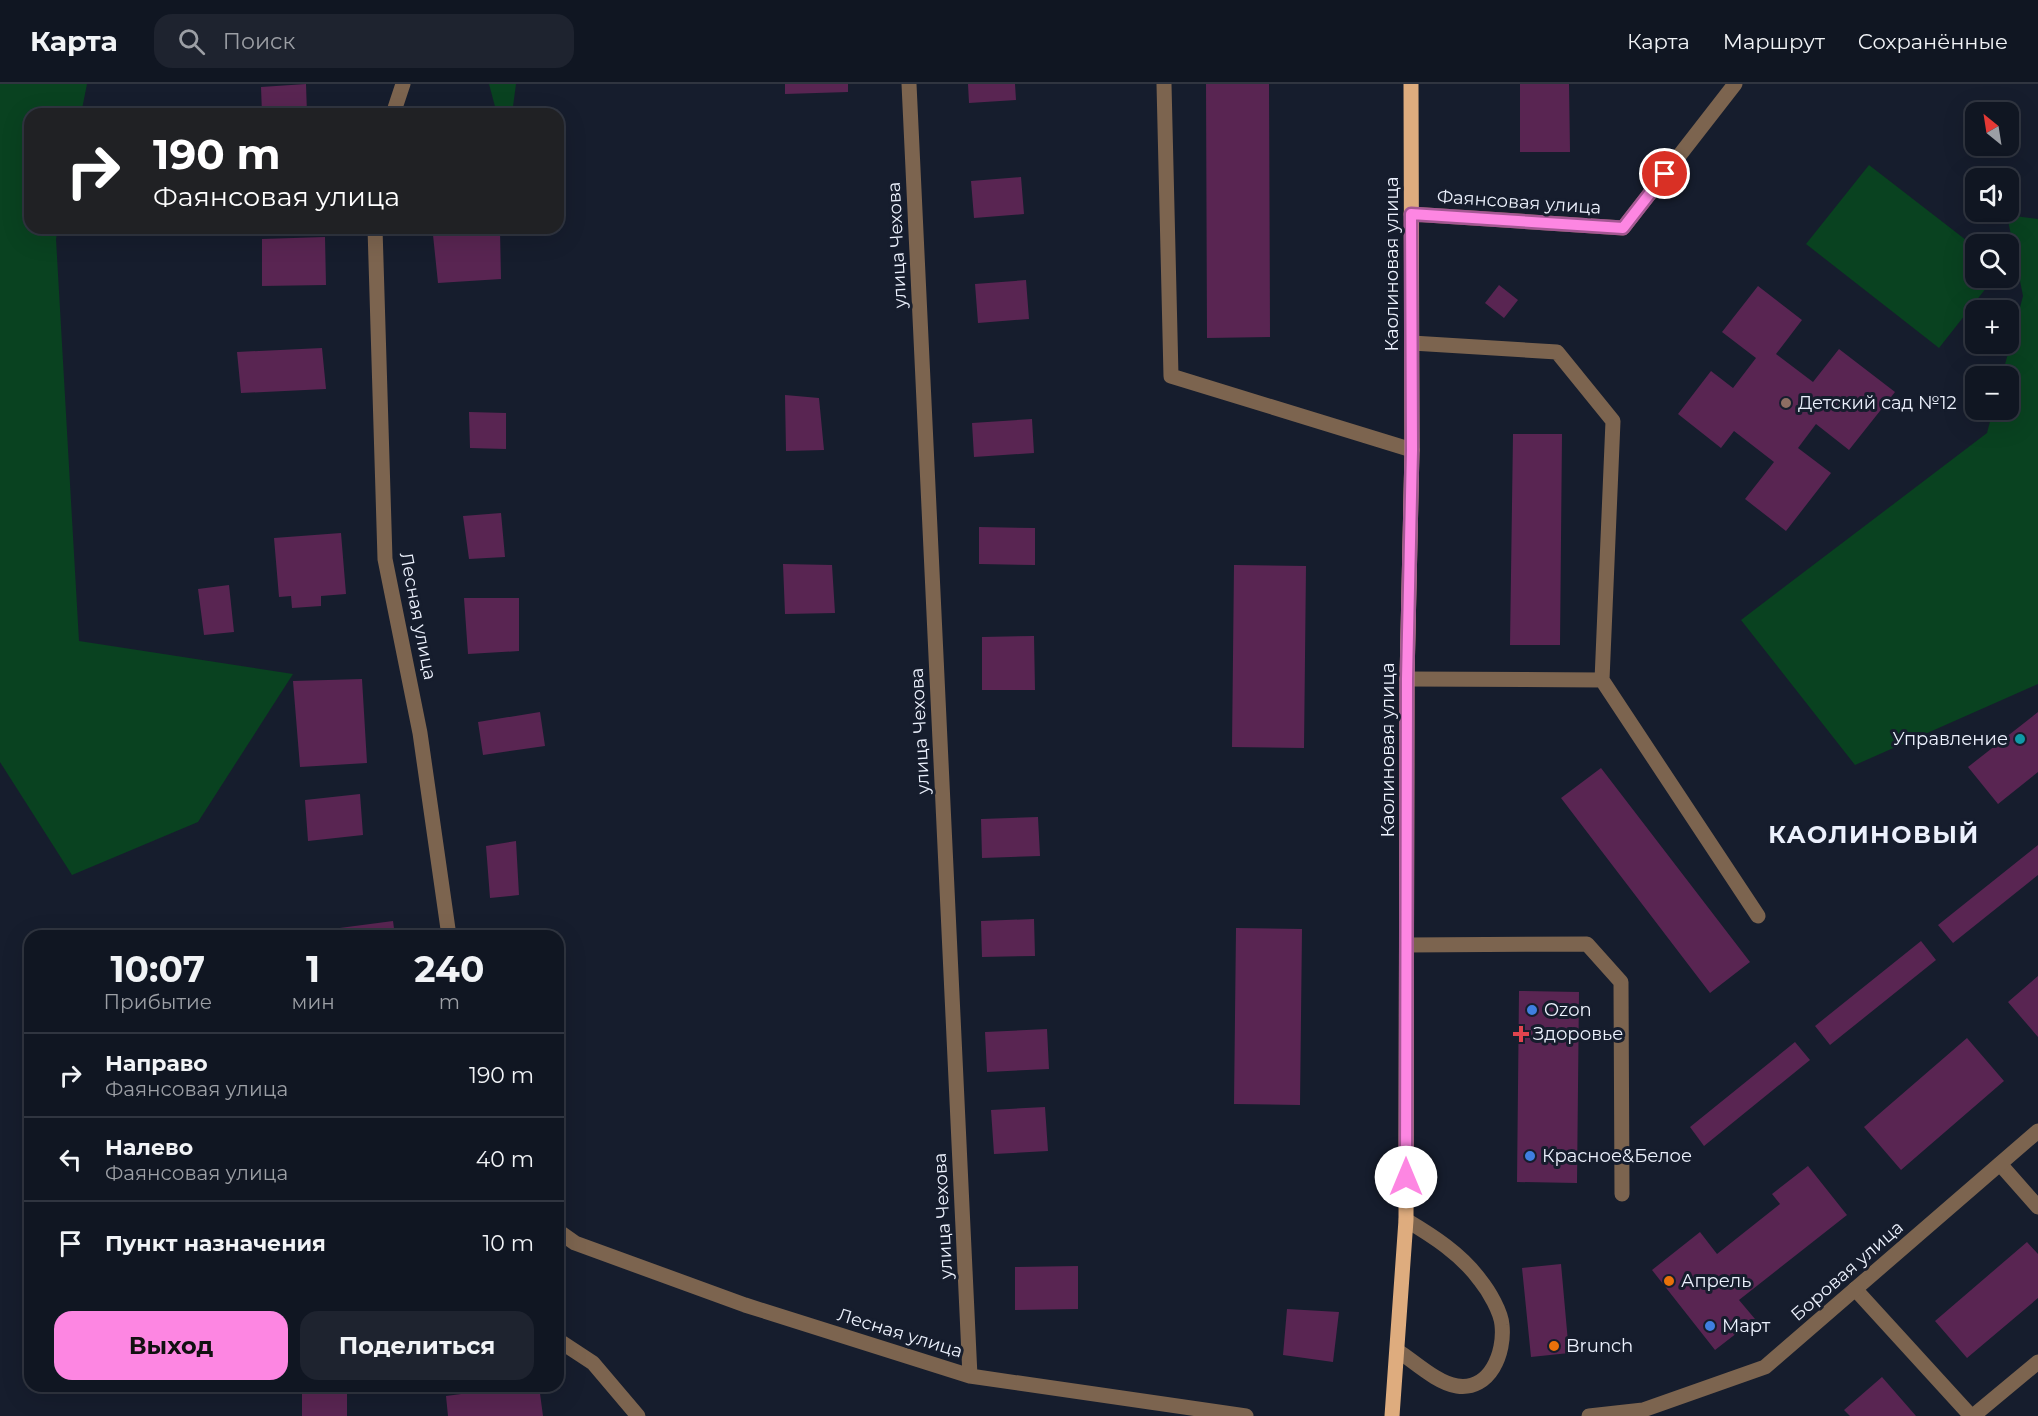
<!DOCTYPE html>
<html lang="ru">
<head>
<meta charset="utf-8">
<style>
	body { margin:0; font-family:Montserrat,sans-serif; background:#1e232f; color:#f1f3f6; height:100vh; display:flex; flex-direction:column; font-size:22px; white-space:nowrap }
	* { box-sizing:border-box; margin:0 }
	p { font-size:20px; color:#9c9fa5 }
	.icon { flex:none; width:33px; height:33px; fill:none; stroke:currentColor; stroke-width:2; stroke-linecap:round; stroke-linejoin:round }
	.map { position:relative; flex:1; overflow:hidden }
	.panel { position:absolute; left:24px; top:846px; width:540px; height:462px; display:flex; flex-direction:column; background:#101622; border-radius:18px; box-shadow:0 6px 24px #0002,0 0 0 2px #303540 }
	.panel>* { flex:none }
	.guide { position:absolute; left:24px; top:24px; width:540px; height:126px; border-radius:18px; box-shadow:0 6px 24px #0002,0 0 0 2px #303540; background:#202124; color:#fff; overflow:hidden }
	.needle { width:39px; rotate:330deg }
	.fabs { position:absolute; left:1965px; top:18px; display:grid; gap:12px }
	.fabs a { display:grid; place-items:center; width:54px; height:54px; border-radius:12px; background:#101622; box-shadow:0 6px 24px #0002,0 0 0 2px #303540; font-size:30px }
	.pin { position:absolute; display:grid; place-items:center; width:51px; height:51px; color:#fff; margin:-26px; border:3px solid #fff; border-radius:50%; box-shadow:0 2px 6px #0007 }
	.me { position:absolute; width:66px; margin:-33px; rotate:0deg; stroke-linejoin:round; filter:drop-shadow(0 0 4px #0008) }
	.turn { display:flex; align-items:center; gap:21px; height:126px; padding:0 30px; font-size:27px }
	.turn .icon { width:78px; height:78px; stroke-width:2.5 }
	.turn b { display:block; font-size:42px; line-height:51px }
	.eta { display:flex; justify-content:space-evenly; align-items:center; height:102px; text-align:center }
	.eta b { font-size:36px; font-weight:700; line-height:42px }
	.cta { display:flex; gap:12px; margin-top:auto; padding:12px 30px }
	.cta a { flex:1; height:69px; border-radius:18px; background:#fd86e2; color:#111; font-size:24px; font-weight:700; line-height:69px; text-align:center }
	.cta a+a { background:#1e232f; color:#f1f3f6 }
	ul { padding:0; list-style:none }
	li { display:flex; align-items:center; gap:18px; height:84px; padding:0 30px; border-top:2px solid #303540 }
	li div { flex:1 }
	li b { display:block; font-size:22px }
	li em { font-style:normal }
	header { display:flex; align-items:center; gap:36px; box-sizing:border-box; height:84px; padding:0 30px; background:#101622; border-bottom:2px solid #303540 }
	header strong { font-size:28px }
	nav { display:flex; gap:33px; margin-inline-start:auto; font-size:21px }
	.search { width:420px; height:54px; background:#1e232f; display:flex; align-items:center; gap:15px; box-sizing:border-box; padding:0 21px; border-radius:18px; color:#9c9fa5; font-size:22px }
	.map>svg:first-child { display:block }
</style>
</head>
<body>
<header>
<strong>Карта</strong>
<div class="search"><svg class="icon" aria-label="search" viewBox="0 0 24 24"><circle cx="10" cy="10" r="6"/><path d="M15 15l6 6"/></svg>Поиск</div>
<nav><a>Карта</a><a>Маршрут</a><a>Сохранённые</a></nav>
</header>
<div class="map">
<svg width="2038" height="1332" viewBox="0 0 2038 1332">
	<rect width="100%" height="100%" fill="#161d2d"/>
	<path fill="#094220" d="M0 0H87L81 30H30V144H58L56 155 79 557 293 590 198 738 72 791 0 678Z
		M489 0H516L512 30H497Z
		M1869 81 1975 163 1976 194H1994L1939 264 1806 160Z
		M2007 131 2038 135V600L1855 681 1741 536 1987 349 1993 326H2008V292H2002L2023 212Z"/>
	<path fill="#592552" d="M306 0 307 30H262L261 3Z
		M785 0H848V8L785 10Z
		M968 0H1015L1016 16 969 19Z
		M1206 0H1269L1270 253 1207 254Z
		M1520 0H1569L1570 68H1520Z
		M1021 93 1024 130 974 134 971 97Z
		M500 146 501 195 438 199 433 151Z
		M325 153 326 201 262 202V155Z
		M1026 196 1029 235 978 239 975 200Z
		M1499 201 1518 216 1504 234 1485 219Z
		M1758 202 1802 236 1776 270 1813 298 1839 265 1895 308 1849 366 1816 340 1798 364 1831 389 1786 447 1745 415 1774 378 1734 347 1721 364 1678 330 1711 287 1733 304 1756 274 1722 248Z
		M322 264 326 305 241 309 237 268Z
		M785 311 819 314 824 366 786 367Z
		M469 328 506 329V365L470 364Z
		M1032 335 1034 369 974 373 972 339Z
		M1513 350H1562L1560 561H1510Z
		M501 429 505 473 469 475 463 432Z
		M979 443 1035 444V481L979 480Z
		M341 449 346 510 321 512V522L292 524 291 512 279 513 274 454Z
		M783 480 832 481 835 529 785 530Z
		M1234 481 1306 482 1304 664 1232 663Z
		M229 501 234 548 204 551 198 505Z
		M464 514H519V567L468 570Z
		M1034 552 1035 606H982V553Z
		M362 595 367 679 300 683 293 597Z
		M540 628 545 662 483 671 478 638Z
		M2038 628V688L1998 720 1968 683Z
		M1601 684 1750 878 1710 909 1561 714Z
		M360 710 363 751 308 757 305 716Z
		M1038 733 1040 772 982 774 981 735Z
		M516 757 519 811 490 814 486 762Z
		M2038 761V791L1953 859 1938 841Z
		M1034 835 1035 872 982 873 981 837Z
		M393 837 395 852H333L332 845Z
		M1236 844 1302 845 1300 1021 1234 1020Z
		M1921 857 1936 876 1830 961 1815 942Z
		M2038 892V953L2008 918Z
		M1519 907 1579 908 1577 1099 1517 1098Z
		M1047 945 1049 985 987 988 985 948Z
		M1967 954 2004 997 1901 1086 1864 1043Z
		M1795 958 1810 976 1704 1062 1690 1043Z
		M1045 1023 1048 1067 994 1070 991 1026Z
		M1808 1082 1847 1131 1739 1216 1755 1235 1715 1266 1652 1186 1700 1148 1717 1170 1780 1120 1772 1110Z
		M2027 1158 2038 1170V1214L1967 1274 1935 1237Z
		M1561 1180 1569 1269 1531 1273 1522 1184Z
		M1078 1182V1225L1015 1226V1183Z
		M1287 1225 1339 1228 1333 1278 1283 1271Z
		M1882 1293 1916 1332H1850L1844 1326Z
		M302 1302H347V1332H302Z
		M521 1302H539L543 1332H448L446 1312Z"/>
	<g fill="none" stroke-linecap="round" stroke-linejoin="round">
		<path stroke="#7c644f" stroke-width="15" d="M1411 130 1623 144 1735 0
			M1412 259 1557 268 1613 337 1602 596 1758 832
			M1407 595 1602 596
			M1407 861 1587 860 1621 898 1622 1110
			M2000 1080 2038 1123
			M1855 1205 1971 1332
			M1398 1267C1415 1278 1437 1299 1457 1302 1490 1307 1505 1269 1502 1241 1501 1228 1489 1207 1480 1196 1461 1170 1433 1152 1406 1136
			M1973 1332 2038 1278"/>
		<path stroke="#7c644f" stroke-width="15" d="M909 0 970 1292
			M1164 0 1171 292 1412 366
			M393 30 403 0
			M375 144 385 475 420 649 449 852
			M558 1147 575 1159 745 1221 970 1292 1246 1332
			M558 1256 593 1279 638 1332
			M1589 1332 1643 1326 1765 1283 2038 1047"/>
		<path stroke="#deac7e" stroke-width="15" d="M1392 1332 1406 1136 1407 595 1412 366 1411 0"/>
	</g>
	<g fill="none" stroke-linecap="round" stroke-linejoin="round">
		<g stroke="#a45793" stroke-width="15">
			<path id="route" d="M1406 1093 1407 595 1412 366 1411 130 1623 144 1665 90"/>
		</g>
		<use href="#route" stroke="#fd86e2" stroke-width="10"/>
	</g>
	<circle fill="#8d6e63" stroke="#161d2d" stroke-width="2" cx="1786" cy="319" r="6"/>
	<circle fill="#0f9aa8" stroke="#161d2d" stroke-width="2" cx="2020" cy="655" r="6"/>
	<g fill="#3f7fe0" stroke="#161d2d" stroke-width="2">
		<circle cx="1532" cy="926" r="6"/>
		<circle cx="1530" cy="1072" r="6"/>
		<circle cx="1710" cy="1242" r="6"/>
	</g>
	<path fill="#e0444e" stroke="#161d2d" stroke-width="2" d="M1518 941h6v6h6v6h-6v6h-6v-6h-6v-6h6z"/>
	<g fill="#e8710a" stroke="#161d2d" stroke-width="2">
		<circle cx="1669" cy="1197" r="6"/>
		<circle cx="1554" cy="1262" r="6"/>
	</g>
	<g text-anchor="middle" stroke-width="6" stroke-linejoin="round" paint-order="stroke">
		<g font-size="18" fill="#ecf1fd" stroke="#161d2d">
			<text transform="translate(1519 118) rotate(4)" y="6">Фаянсовая улица</text>
			<text transform="translate(897 161) rotate(-93)" y="6">улица Чехова</text>
			<text transform="translate(1392 180) rotate(-90)" y="6">Каолиновая улица</text>
			<text transform="translate(418 532) rotate(79)" y="6">Лесная улица</text>
			<text transform="translate(920 647) rotate(-93)" y="6">улица Чехова</text>
			<text transform="translate(1388 666) rotate(-90)" y="6">Каолиновая улица</text>
			<text transform="translate(943 1132) rotate(-93)" y="6">улица Чехова</text>
			<text transform="translate(1847 1187) rotate(-41)" y="6">Боровая улица</text>
			<text transform="translate(900 1249) rotate(17)" y="6">Лесная улица</text>
		</g>
		<g font-size="18" fill="#ecf1fd" stroke="#161d2d" text-anchor="start">
			<text x="1798" y="325">Детский сад №12</text>
			<text x="2008" y="661" text-anchor="end">Управление</text>
			<text x="1544" y="932">Ozon</text>
			<text x="1533" y="956">Здоровье</text>
			<text x="1542" y="1078">Красное&amp;Белое</text>
			<text x="1681" y="1203">Апрель</text>
			<text x="1722" y="1248">Март</text>
			<text x="1566" y="1268">Brunch</text>
		</g>
		<g font-size="24" font-weight="bold" letter-spacing="1.5" fill="#ecf1fd" stroke="#161d2d">
			<text x="1874" y="759">КАОЛИНОВЫЙ</text>
		</g>
	</g>
</svg>
<div class="fabs">
<a><svg class="needle" viewBox="-14 -14 28 28"><path d="M0-13l5 13h-10z" fill="#e53935"/><path d="M0 13l5-13h-10z" fill="#9c9fa5"/></svg></a>
<a><svg class="icon" aria-label="sound" viewBox="0 0 24 24"><path d="M4 9h4l5-4v14l-5-4H4zM17 9q2 3 0 6"/></svg></a>
<a><svg class="icon" aria-label="search" viewBox="0 0 24 24"><circle cx="10" cy="10" r="6"/><path d="M15 15l6 6"/></svg></a>
<a>+</a>
<a>−</a>
</div>
<div class="pin" style="left:1665px;top:90px;background:#d93025"><svg class="icon" aria-label="arrive" viewBox="0 0 24 24"><path d="M6 21V4h12l-3 4 3 4H6"/></svg></div>
<svg class="me" style="left:1406px;top:1093px" viewBox="-20 -20 40 40"><circle r="19" fill="#fff"/><path d="M0-13L10 11 0 6-10 11z" fill="#fd86e2"/></svg>
<div class="guide">
<div class="turn"><svg class="icon" aria-label="right" viewBox="0 0 24 24"><path d="M7 20v-9h11M14 6l5 5-5 5"/></svg><div><b>190 m</b>Фаянсовая улица</div></div>
</div>
<section class="panel">
<div class="eta">
<div><b>10:07</b><p>Прибытие</p></div>
<div><b>1</b><p>мин</p></div>
<div><b>240</b><p>m</p></div>
</div>
<ul>
<li><svg class="icon" aria-label="right" viewBox="0 0 24 24"><path d="M7 20v-9h11M14 6l5 5-5 5"/></svg><div><b>Направо</b><p>Фаянсовая улица</p></div><em>190 m</em></li>
<li><svg class="icon" aria-label="left" viewBox="0 0 24 24"><path d="M17 20v-9H6M10 6l-5 5 5 5"/></svg><div><b>Налево</b><p>Фаянсовая улица</p></div><em>40 m</em></li>
<li><svg class="icon" aria-label="arrive" viewBox="0 0 24 24"><path d="M6 21V4h12l-3 4 3 4H6"/></svg><div><b>Пункт назначения</b></div><em>10 m</em></li>
</ul>
<div class="cta"><a>Выход</a><a>Поделиться</a></div>
</section>
</div>
</body>
</html>
